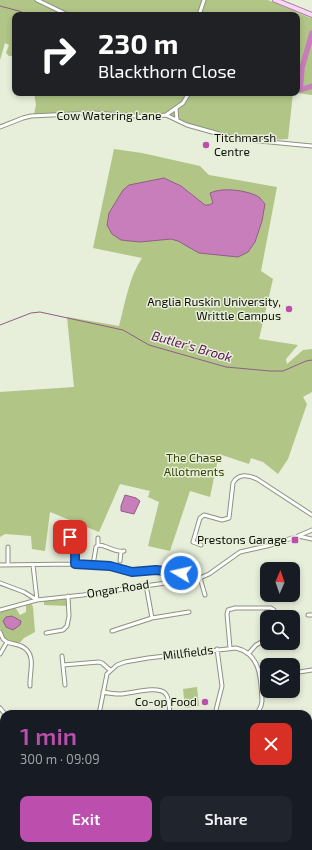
<!DOCTYPE html>
<html lang="en">
<head>
<meta charset="utf-8">
<style>
	body { margin:0; font-family:"Exo 2",sans-serif; background:#20242c; color:#f1f3f6; height:100vh; display:flex; flex-direction:column; font-size:15px; white-space:nowrap }
	* { box-sizing:border-box; margin:0 }
	p { font-size:13px; color:#9ea1a6 }
	.icon { flex:none; width:22px; height:22px; fill:none; stroke:currentColor; stroke-width:2; stroke-linecap:round; stroke-linejoin:round }
	.map { position:relative; flex:1; overflow:hidden }
	.details { position:absolute; left:0px; top:710px; width:312px; height:140px; display:flex; flex-direction:column; background:#171b24; border-radius:12px 12px 0 0; box-shadow:0 2px 6px #0003 }
	.details>* { flex:none }
	.banner { position:absolute; left:12px; top:12px; width:288px; height:84px; border-radius:8px; box-shadow:0 2px 6px #0003; background:#202124; color:#fff; overflow:hidden }
	.needle { width:26px; rotate:2deg }
	.buttons { position:absolute; left:260px; top:562px; display:grid; gap:8px }
	.buttons a { display:grid; place-items:center; width:40px; height:40px; border-radius:8px; background:#171b24; box-shadow:0 2px 6px #0003; font-size:20px }
	.pin { position:absolute; display:grid; place-items:center; width:34px; height:34px; color:#fff; margin:-17px; border-radius:8px; box-shadow:0 2px 6px #0006 }
	.me { position:absolute; width:44px; margin:-22px; rotate:279deg; stroke-linejoin:round; filter:drop-shadow(0 0 3px #0008) }
	.turn { display:flex; align-items:center; gap:14px; height:84px; padding:0 20px; font-size:18px }
	.turn .icon { width:52px; height:52px; stroke-width:2.5 }
	.turn b { display:block; font-size:28px; line-height:34px }
	.round { display:grid; place-items:center; flex:none; width:42px; height:42px; border-radius:8px; background:#20242c }
	.overview { display:flex; align-items:center; justify-content:space-between; height:68px; padding:0 20px }
	h1 { font-size:24px; font-weight:600; line-height:30px; color:#bc4ead }
	.primary-button { display:flex; gap:8px; margin-top:auto; padding:8px 20px }
	.primary-button a { flex:1; height:46px; border-radius:8px; background:#bc4ead; color:#fff; font-size:16px; font-weight:600; line-height:46px; text-align:center }
	.primary-button a+a { background:#20242c; color:#f1f3f6 }
	.map>svg:first-child { display:block }
</style>
</head>
<body>
<div class="map">
<svg width="312" height="850" viewBox="0 0 312 850">
	<rect width="100%" height="100%" fill="#e7eed9"/>
	<path fill="#b1c587" d="M0 0H268L310 18 312 16V95L297 93V15H15V56H9L6 53 9 45 5 43 0 60Z
		M34 93H293L288 139 271 140 237 137 206 130 180 121 165 113 146 115 82 111 37 116 34 114 36 105Z
		M114 149 142 153 200 166 209 175 277 187 261 271 273 279 259 339 298 345 286 359 287 364 303 350 312 349V392L303 397 307 404 288 459 278 474 263 462 251 458 249 464 219 454 210 497 190 491 170 551 148 546 159 502 148 497 150 491 120 484 99 532 50 512 45 551 32 549 31 536 5 534 0 537V392L74 387 67 317 119 326C125 304 129 277 142 258L93 248Z
		M68 596V606L44 605V599Z
		M31 603 33 607 35 632 24 638 18 645 5 640 0 628V610L15 607 20 615 26 612V604Z
		M197 687 199 706 185 708 183 689Z
		M4 765V822L0 819V766Z
		M0 826 4 827V846H81L90 850H0Z
		M97 846H184L182 850H106Z
		M194 846H237L246 850H192Z"/>
	<path fill="#c97ebc" stroke="#915d87" d="M164 178 181 186 205 205H209L213 203 210 193C222 187 247 190 259 197 261 199 263 202 265 204L262 221 255 242 248 252 238 257 199 253 178 241 171 239 140 242 121 240 112 234 107 225 109 213 123 190 129 185Z
		M125 495 136 498 140 501 134 514 121 511V506Z
		M12 616 21 621 20 625 13 630 6 627 3 621 6 617Z"/>
	<g fill="none" stroke-linecap="round" stroke-linejoin="round">
		<path stroke="#915d87" stroke-width="1" d="M0 6 19 11 28 15
			M297 89 300 90
			M0 325 31 313 40 312 123 330 149 345 226 367 270 371H283L306 361 312 360"/>
		<path stroke="#c97ebc" stroke-width="5.5" d="M312 33 302 68 300 90 312 86"/>
		<g stroke="#8c937f" stroke-width="5">
			<path id="minor" d="M37 0 68 15
				M199 15 204 0
				M176 109 177 120
				M166 115 183 103 189 93
				M0 127 23 118 31 116 94 113 149 117 166 115 187 125 237 139 312 146
				M66 536 73 538C76 544 75 556 75 564
				M298 536 312 539
				M98 545V538
				M201 545 193 542 200 518 204 515 222 520 229 518 233 483C238 473 249 475 257 479L312 515
				M8 547V565
				M120 561 121 552
				M0 565 75 564 110 566 132 572 156 570 195 576 198 578
				M33 565 37 600
				M93 565 96 547 98 545C107 545 115 553 124 551
				M200 578 205 595
				M0 583 24 592 37 600
				M146 585 152 618
				M0 610 37 600 83 595 200 578 209 574 240 552 271 545 298 536 312 530
				M308 615H312
				M112 631 152 618 189 612
				M0 632 3 639 7 642 0 654
				M46 633 63 630 67 626 69 616 68 596
				M7 642C12 644 18 644 23 647 37 655 29 673 30 686
				M230 648 227 614 228 610 235 608H271L274 610 275 617
				M249 653 256 645 267 639
				M62 656 65 685
				M63 665 99 662 102 663 110 670
				M259 670 267 669
				M293 673 312 670
				M103 692C108 693 113 694 119 694 130 694 157 685 165 693 170 698 169 707 170 714
				M0 708 5 714
				M99 714 107 674 117 665 125 662 148 658 236 648C261 654 261 679 262 701L261 706 257 714
				M215 714 222 686 217 649
				M312 731V732
				M0 761H4
				M308 790 312 789
				M308 823 312 822
				M308 841H312
				M269 850 271 846"/>
		</g>
		<g stroke="#a7819f" stroke-width="6">
			<path id="major" d="M275 0 312 15"/>
		</g>
		<use href="#minor" stroke="#fff" stroke-width="3"/>
		<use href="#major" stroke="#fcd7f5" stroke-width="4"/>
	</g>
	<g fill="none" stroke-linecap="round" stroke-linejoin="round">
		<g stroke="#114b97" stroke-width="10">
			<path id="route" d="M70 537 73 538C76 544 75 556 75 564L110 566 132 572 156 570 181 573"/>
		</g>
		<use href="#route" stroke="#1a73e8" stroke-width="7"/>
	</g>
	<g fill="#bc4ead" stroke="#e7eed9" stroke-width="1.5">
		<circle cx="206" cy="145" r="4"/>
		<circle cx="289" cy="309" r="4"/>
		<rect x="291" y="536" width="8" height="8" rx="2"/>
		<circle cx="205" cy="702" r="4"/>
	</g>
	<g text-anchor="middle" stroke-width="3" stroke-linejoin="round" paint-order="stroke">
		<g font-size="12" fill="#0e110a" stroke="#e7eed9">
			<text x="109" y="120">Cow Watering Lane</text>
			<text transform="translate(118 589) rotate(-9)" y="4">Ongar Road</text>
			<text transform="translate(188 653) rotate(-7)" y="4">Millfields</text>
		</g>
		<g font-size="12" fill="#0e110a" stroke="#e7eed9" text-anchor="end">
			<text x="214" y="142" text-anchor="start">Titchmarsh<tspan x="214" dy="14">Centre</tspan></text>
			<text x="281" y="306">Anglia Ruskin University,<tspan x="281" dy="14">Writtle Campus</tspan></text>
			<text x="287" y="544">Prestons Garage</text>
			<text x="197" y="706">Co-op Food</text>
		</g>
		<g font-size="12" fill="#364600" stroke="#e7eed9">
			<text x="194" y="462">The Chase<tspan x="194" dy="14">Allotments</tspan></text>
		</g>
		<g font-size="13" font-style="italic" fill="#56124e" stroke="#e7eed9">
			<text transform="translate(192 346) rotate(16)" y="5">Butler's Brook</text>
		</g>
	</g>
</svg>
<div class="buttons">
<a><svg class="needle" viewBox="-14 -14 28 28"><path d="M0-13l5 13h-10z" fill="#e53935"/><path d="M0 13l5-13h-10z" fill="#9ea1a6"/></svg></a>
<a><svg class="icon" aria-label="search" viewBox="0 0 24 24"><circle cx="10" cy="10" r="6"/><path d="M15 15l6 6"/></svg></a>
<a><svg class="icon" aria-label="layers" viewBox="0 0 24 24"><path d="M12 4l9 5-9 5-9-5zM3 14l9 5 9-5"/></svg></a>
</div>
<div class="pin" style="left:70px;top:537px;background:#d93025"><svg class="icon" aria-label="arrive" viewBox="0 0 24 24"><path d="M6 21V4h12l-3 4 3 4H6"/></svg></div>
<svg class="me" style="left:181px;top:573px" viewBox="-20 -20 40 40"><circle r="17" fill="#1a73e8" stroke="#fff" stroke-width="3"/><path d="M0-11L8 9 0 5-8 9z" fill="#fff"/></svg>
<div class="banner">
<div class="turn"><svg class="icon" aria-label="right" viewBox="0 0 24 24"><path d="M7 20v-9h11M14 6l5 5-5 5"/></svg><div><b>230 m</b>Blackthorn Close</div></div>
</div>
<section class="details">
<div class="overview"><div><h1>1 min</h1><p>300 m · 09:09</p></div><a class="round" style="background:#d93025;color:#fff"><svg class="icon" aria-label="close" viewBox="0 0 24 24"><path d="M6 6l12 12M18 6L6 18"/></svg></a></div>
<div class="primary-button"><a>Exit</a><a>Share</a></div>
</section>
</div>
</body>
</html>
